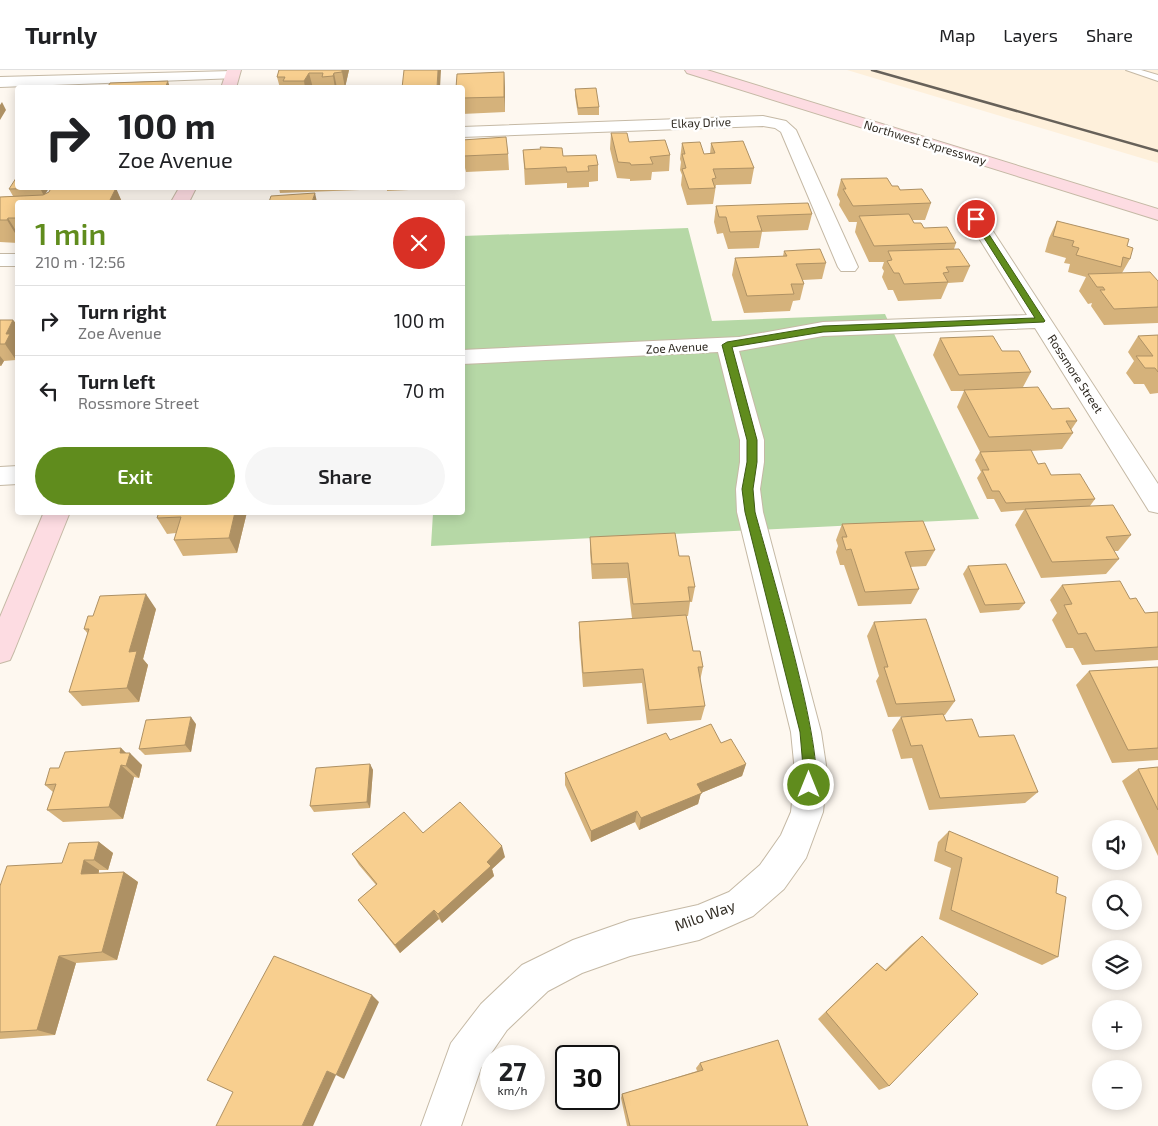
<!DOCTYPE html>
<html lang="en">
<head>
<meta charset="utf-8">
<style>
	body { margin:0; font-family:"Exo 2",sans-serif; background:#f6f6f6; color:#202124; height:100vh; display:flex; flex-direction:column; font-size:19px; white-space:nowrap }
	* { box-sizing:border-box; margin:0 }
	p { font-size:16px; color:#757577 }
	.icon { flex:none; width:28px; height:28px; fill:none; stroke:currentColor; stroke-width:2; stroke-linecap:round; stroke-linejoin:round }
	.map { position:relative; flex:1; overflow:hidden }
	.drawer { position:absolute; left:15px; top:130px; width:450px; height:315px; display:flex; flex-direction:column; background:#fff; border-radius:5px; box-shadow:0 2px 12px #0003 }
	.drawer>* { flex:none }
	.guide { position:absolute; left:15px; top:15px; width:450px; height:105px; border-radius:5px; box-shadow:0 2px 12px #0003; background:#fff; color:#202124; overflow:hidden }
	.fabs { position:absolute; left:1092px; top:750px; display:grid; gap:10px }
	.fabs a { display:grid; place-items:center; width:50px; height:50px; border-radius:50%; background:#fff; box-shadow:0 2px 12px #0003; font-size:25px }
	.speed { position:absolute; left:480px; top:975px; display:flex; gap:10px; font-size:25px; font-weight:700; text-align:center }
	.speed>* { display:grid; place-content:center; width:65px; height:65px; border-radius:50%; background:#fff; box-shadow:0 2px 12px #0003; line-height:1 }
	.speed small { font-size:12px; font-weight:400 }
	.speed .limit { border:2px solid #111; border-radius:8px; background:#fff; color:#111 }
	.pin { position:absolute; display:grid; place-items:center; width:42px; height:42px; color:#fff; margin:-21px; border:2px solid #fff; border-radius:50%; box-shadow:0 1px 5px #0007 }
	.me { position:absolute; width:55px; margin:-28px; rotate:0deg; stroke-linejoin:round; filter:drop-shadow(0 0 4px #0008) }
	.turn { display:flex; align-items:center; gap:18px; height:105px; padding:0 20px; font-size:22px }
	.turn .icon { width:65px; height:65px; stroke-width:2.5 }
	.turn b { display:block; font-size:35px; line-height:42px }
	.round { display:grid; place-items:center; flex:none; width:52px; height:52px; border-radius:26px; background:#f6f6f6 }
	.head { display:flex; align-items:center; justify-content:space-between; height:85px; padding:0 20px }
	h1 { font-size:30px; font-weight:600; line-height:38px; color:#608c1d }
	.primary-button { display:flex; gap:10px; margin-top:auto; padding:10px 20px }
	.primary-button a { flex:1; height:58px; border-radius:30px; background:#608c1d; color:#fff; font-size:20px; font-weight:600; line-height:58px; text-align:center }
	.primary-button a+a { background:#f6f6f6; color:#202124 }
	ul { padding:0; list-style:none }
	li { display:flex; align-items:center; gap:15px; height:70px; padding:0 20px; border-top:1px solid #e0e0e0 }
	li div { flex:1 }
	li b { display:block; font-size:19px }
	li em { font-style:normal }
	header { display:flex; align-items:center; gap:30px; box-sizing:border-box; height:70px; padding:0 25px; background:#fff; border-bottom:1px solid #e0e0e0 }
	header strong { font-size:24px }
	nav { display:flex; gap:28px; margin-inline-start:auto; font-size:18px }
	.map>svg:first-child { display:block }
</style>
</head>
<body>
<header>
<strong>Turnly</strong>
<nav><a>Map</a><a>Layers</a><a>Share</a></nav>
</header>
<div class="map">
<svg width="1158" height="1056" viewBox="0 0 1158 1056">
	<rect width="100%" height="100%" fill="#fef8f0"/>
	<path fill="#fef0db" d="M847 0H1158V93L867 6Z"/>
	<path fill="#b6d8a6" d="M688 158 712 251 885 244 979 449 431 476 433 443 462 442 463 166Z"/>
	<g fill="none" stroke-linecap="round" stroke-linejoin="round">
		<g stroke="#c5b9a5" stroke-width="2">
			<path id="lane" d="M1126 0H1141L1158 5V11Z"/>
		</g>
		<g stroke="#c5b9a5" stroke-width="2">
			<path id="street" d="M232 1 237 2 239 5 237 8 0 17V7Z
				M763 46 786 51 796 60 858 197 855 201H841L838 197 781 62 775 58 763 56 462 67V57Z
				M976 143 983 145 985 149 1158 414V443L1149 441 1035 258 823 266 739 281 764 370V392L760 419 763 442 821 662 827 702 823 742 806 788 784 819 753 846 699 870 630 886 582 903 548 921 507 960 481 998 461 1056H421L451 973 481 934 522 895 573 870 630 850 698 835 729 822 760 795 781 765 791 742 795 702 791 662 737 442 736 419 740 392V370L718 282 462 294V280L739 267 823 252 1027 245 967 149 969 145Z
				M0 184H18V196H0Z
				M18 396V414L0 415V397Z"/>
		</g>
		<g stroke="#c5b9a5" stroke-width="2">
			<path id="secondary" d="M227 0H241L236 18H221Z
				M685 0H707L1158 139V150L687 3Z
				M179 118H196L189 132H171Z
				M44 442H70L14 581 10 590 0 593V547Z"/>
		</g>
		<use href="#lane" fill="#fff" fill-rule="evenodd"/>
		<use href="#street" fill="#fff" fill-rule="evenodd"/>
		<use href="#secondary" fill="#fddce2" fill-rule="evenodd"/>
		<path stroke="#676159" stroke-width="2.5" d="M872 0 1158 81"/>
	</g>
	<path fill="#d5b27b" d="M279 0H349L345 17 401 18H280L277 7Z
		M504 2 505 42 462 44V18Z
		M575 19 599 37V45H578L575 26Z
		M611 63 629 72 670 85 669 101 652 102 651 110 630 111V109L617 108 610 79Z
		M462 70 508 84 509 100 466 102 465 98H462Z
		M682 73 704 84H710L711 73 754 98 751 114 716 115 713 134 687 135 681 115 682 105 680 100 681 92 680 89Z
		M523 80 598 95V111L589 112V117L567 118V113L525 115Z
		M841 109 892 116 931 133 925 150H912L914 153 956 173 954 179 970 196 963 212 948 213 941 229 898 231 893 220H888L882 207 884 201 882 198 884 192H869L855 162 857 152H849L839 135 840 131 837 125Z
		M49 118 45 124 49 122 51 118H115L122 132H18V173L0 172V127L13 126 9 119Z
		M279 118H360V120L280 123Z
		M387 118H409V120L387 121Z
		M716 136 812 144 808 160 762 162 759 178 728 179 723 163 717 164 714 152Z
		M1057 151 1127 176 1130 189 1122 203 1158 211V253L1104 255 1091 236 1092 233 1088 234 1079 221 1086 207 1068 202 1070 194 1064 193 1066 188 1045 182 1049 168Z
		M784 181 826 193 822 209 803 210 804 214 800 230 793 231 790 241 744 243 732 205 735 188 783 186Z
		M0 250H13L18 256V288L16 290 4 291 1 296H0Z
		M1158 265V323L1150 324 1144 314H1134L1126 303 1134 291 1128 282 1138 266Z
		M940 268 1002 281 1031 302 1023 317 1052 339 1077 351 1071 360 1073 363 1062 379 1031 381 1038 394 1051 405 1095 429 1090 436 1131 465 1118 481H1114L1119 489 1106 504 1041 508 1015 455 1024 440 1001 442 994 429H987L977 408 981 402 975 390 980 382 957 337 964 321H951L933 285Z
		M247 442 237 483 183 486 174 470 176 463 167 464 157 448Z
		M842 454 935 480 926 496 910 497 919 519 911 534 858 536 844 495H840L836 482 838 476 836 470Z
		M590 467 679 486 695 517 692 532H690L688 546H686L693 581 703 597 700 611 705 636 701 650 647 654 642 613 583 617 579 567V552L651 548H632L627 508 592 509 590 482Z
		M968 496 1025 533 1019 540 980 543 963 504Z
		M1062 515 1130 529 1145 543 1158 542V590L1082 595 1073 578H1066L1052 550 1057 543 1050 530Z
		M156 539 143 589 148 595 139 632 82 636 69 622 88 564 84 559Z
		M874 552 955 631 945 645H943L946 651 979 667 1038 722 1025 733 929 740 912 688 901 689 892 660 901 647 925 646 888 647 876 611 879 606 867 566Z
		M1158 597V690L1112 693 1076 615 1089 601Z
		M196 654 191 682 145 685 139 679Z
		M670 670 721 673 746 694 742 706 701 723 698 734 639 760 635 752 591 772 565 715V703Z
		M121 678 126 683 142 695 139 708 134 707 123 749 63 752 47 740 53 722 45 715Z
		M370 694 373 700 370 738 314 742 310 736Z
		M1158 697V786L1122 711 1138 699Z
		M949 761 1058 887 1042 895 939 849 951 798 934 791 938 772Z
		M423 763 505 787 492 799 494 806 442 853 439 849 400 883 358 830 376 815 359 795 352 784Z
		M99 772 113 783 108 800H99V803L124 802 138 812 117 890 76 893 55 965 0 969V816L62 793Z
		M922 866 889 1016 879 1020 818 949 868 901 877 893 885 900 911 875Z
		M700 993 808 1056H627L621 1028 622 1024 697 1001 696 998Z"/>
	<path fill="#ae9164" d="M342 0H349L345 18 342 2Z
		M438 0H441L440 18H437Z
		M504 2 505 18V42L504 27Z
		M309 3 313 18H305L304 11Z
		M334 3 337 18H335L333 6Z
		M168 11 170 18H165Z
		M2 32 6 40 0 50V35Z
		M40 118H49L44 126Z
		M108 118H115V119L116 118 122 132H109L112 126Z
		M315 123 317 132H312Z
		M8 148 18 164V168L7 150Z
		M13 250 18 256V288L16 290 5 274 6 264Z
		M0 286 4 291 1 296 0 294Z
		M235 442H247L237 483 229 468Z
		M146 524 156 539 143 589 148 595 139 632 127 618 129 582Z
		M191 647 196 654 191 682 185 675Z
		M121 678 129 686 130 683 142 695 139 708 126 696 120 683Z
		M370 694 373 700 370 738 367 732Z
		M746 694 742 706 701 723 698 734 639 760 641 748 697 714Z
		M121 695 134 707 123 749 109 737Z
		M637 741 635 752 591 772V761Z
		M99 772 113 783 108 800 94 790Z
		M502 776 505 787 492 799 494 806 442 853 438 844 487 792Z
		M84 790 99 800 96 814 81 804Z
		M124 802 138 812 117 890 102 882Z
		M434 840 439 849 400 883 395 875Z
		M59 886 76 893 55 965 37 960Z
		M372 925 379 932 344 1009 336 1005Z
		M327 1001 336 1005 313 1056H302Z"/>
	<path fill="#f8cf8f" stroke="#ae9164" d="M279 0H342V2L334 3 333 6 322 7 323 3H309L304 11H283L285 7H277Z
		M404 0H438L437 18H402Z
		M504 2V27L462 28V18H456L457 4Z
		M168 11 165 18H107L110 13Z
		M329 17H401V18Z
		M596 18 599 37 578 38 575 19Z
		M611 63H627L629 72 665 70 670 85 650 87 653 94 631 95 630 93 618 92Z
		M506 67 508 84 464 86V82H462V70Z
		M743 71 754 98 713 99 716 108 712 109 715 118 689 119 682 99 686 98 682 84H685L682 73 700 72 704 84 715 83 711 73Z
		M540 77 562 78 563 86 596 85 598 95 588 96 589 101 567 102 566 97 525 99 523 80 541 79Z
		M18 105V118H40L9 119Z
		M887 108 892 116H898L900 120 922 119 931 133 853 136 843 119H846L841 109Z
		M51 118H99V119L116 118 109 132H18V148H8L7 150H0V127L43 125 49 122Z
		M315 123 312 132H269L271 126Z
		M808 133 812 144 757 146 762 161 730 162 726 147H719L716 136Z
		M909 144 914 153H921L924 158 947 157 956 173 874 176 859 146Z
		M1057 151 1129 169 1127 176 1133 178 1130 189 1123 187 1121 197 1076 185 1079 178 1072 176 1074 171 1053 166Z
		M820 179 826 193 796 194 804 214H791L794 224 747 226 735 188 787 186 784 181Z
		M959 179 970 196 946 197 949 202 943 203 948 212 904 214 899 203H894L887 191 892 190 888 181Z
		M1150 202 1158 211V237L1114 239 1100 220H1105L1103 217H1097L1088 204Z
		M0 250H13L6 264H10L5 274H0Z
		M1158 265V302L1155 298H1145L1136 286H1153L1138 266Z
		M993 266 1002 281H1019L1031 302 959 305 940 268Z
		M1038 317 1052 339 1069 338 1077 351H1066L1073 363 989 367 964 320Z
		M1031 380 1038 394 1045 393 1051 405 1080 404 1095 429 1006 433 999 421H992L982 400H989L980 382Z
		M1113 435 1131 465 1106 467 1119 489 1052 492 1025 439Z
		M159 442H235L229 468 174 470 181 447 157 448Z
		M923 451 935 480 905 482 919 519 865 522 851 479 846 480 842 467H847L842 454Z
		M675 463 679 486H689L695 517H688L690 531 633 534 628 493 592 494 590 467Z
		M1006 494 1025 533 985 535 968 496Z
		M1120 511 1130 529 1136 528 1145 543 1158 542V577L1095 581 1086 563 1078 564 1064 535 1072 534 1062 515Z
		M146 524 129 582 137 581 127 618 69 622 89 559H84L88 546H93L100 526Z
		M686 545 693 581H700L703 597H698L705 636 649 640 643 599 583 603 579 552Z
		M926 549 955 631 896 634 884 597H888L874 552Z
		M1158 597V678L1128 680 1089 601Z
		M943 644 946 651 972 649 979 667 1014 665 1038 722 940 728 922 675 911 676 901 647Z
		M191 647 185 675 139 679 146 650Z
		M711 654 721 673 731 669 746 694 697 714 702 723 641 748 637 741 591 761 565 703 666 663 670 670Z
		M121 678 120 683H130L126 696 121 695 109 737 47 740 56 714 45 715 50 698H59L65 682Z
		M370 694 367 732 310 736 316 698Z
		M1158 697V740L1138 699Z
		M460 732 502 776 487 792 491 796 438 844 434 840 395 875 358 830 377 814 352 784 404 742 423 763Z
		M949 761 1058 807 1056 823 1066 827 1058 887 951 840 962 788 945 781Z
		M99 772 94 790H84L81 804 124 802 102 882 59 886 37 960 0 962V816L7 796 62 793 69 773Z
		M922 866 978 924 889 1016 826 942 877 893 886 901Z
		M274 886 372 925 336 1005 327 1001 302 1056H216L233 1022 207 1010Z
		M778 970 808 1056H630L622 1024 703 1000 700 993Z"/>
	<path fill="#608c1d" stroke="#3e5b13" d="M976 147 979 149 1045 251 1044 252 823 262 732 277 757 370V392L753 419 755 442C767 487 828 688 814 720L809 721 805 720 800 662 745 442 742 419 747 392V370L722 275 727 272 823 256 1035 248 972 149Z"/>
	<g text-anchor="middle" stroke-width="5" stroke-linejoin="round" paint-order="stroke">
		<g font-size="12" fill="#312c24" stroke="#fff">
			<text transform="translate(701 53) rotate(-2)" y="4">Elkay Drive</text>
			<text transform="translate(925 73) rotate(17)" y="4">Northwest Expressway</text>
			<text transform="translate(677 278) rotate(-3)" y="4">Zoe Avenue</text>
			<text transform="translate(1075 304) rotate(57)" y="4">Rossmore Street</text>
		</g>
		<g font-size="15" fill="#312c24" stroke="#fff">
			<text transform="translate(705 846) rotate(-20)" y="5">Milo Way</text>
		</g>
	</g>
</svg>
<div class="fabs">
<a><svg class="icon" aria-label="sound" viewBox="0 0 24 24"><path d="M4 9h4l5-4v14l-5-4H4zM17 9q2 3 0 6"/></svg></a>
<a><svg class="icon" aria-label="search" viewBox="0 0 24 24"><circle cx="10" cy="10" r="6"/><path d="M15 15l6 6"/></svg></a>
<a><svg class="icon" aria-label="layers" viewBox="0 0 24 24"><path d="M12 4l9 5-9 5-9-5zM3 14l9 5 9-5"/></svg></a>
<a>+</a>
<a>−</a>
</div>
<div class="speed"><div>27<small>km/h</small></div><div class="limit">30</div></div>
<div class="pin" style="left:976px;top:149px;background:#d93025"><svg class="icon" aria-label="arrive" viewBox="0 0 24 24"><path d="M6 21V4h12l-3 4 3 4H6"/></svg></div>
<svg class="me" style="left:809px;top:715px" viewBox="-20 -20 40 40"><circle r="17" fill="#608c1d" stroke="#fff" stroke-width="3"/><path d="M0-11L8 9 0 5-8 9z" fill="#fff"/></svg>
<div class="guide">
<div class="turn"><svg class="icon" aria-label="right" viewBox="0 0 24 24"><path d="M7 20v-9h11M14 6l5 5-5 5"/></svg><div><b>100 m</b>Zoe Avenue</div></div>
</div>
<section class="drawer">
<div class="head"><div><h1>1 min</h1><p>210 m · 12:56</p></div><a class="round" style="background:#d93025;color:#fff"><svg class="icon" aria-label="close" viewBox="0 0 24 24"><path d="M6 6l12 12M18 6L6 18"/></svg></a></div>
<ul>
<li><svg class="icon" aria-label="right" viewBox="0 0 24 24"><path d="M7 20v-9h11M14 6l5 5-5 5"/></svg><div><b>Turn right</b><p>Zoe Avenue</p></div><em>100 m</em></li>
<li><svg class="icon" aria-label="left" viewBox="0 0 24 24"><path d="M17 20v-9H6M10 6l-5 5 5 5"/></svg><div><b>Turn left</b><p>Rossmore Street</p></div><em>70 m</em></li>
</ul>
<div class="primary-button"><a>Exit</a><a>Share</a></div>
</section>
</div>
</body>
</html>
